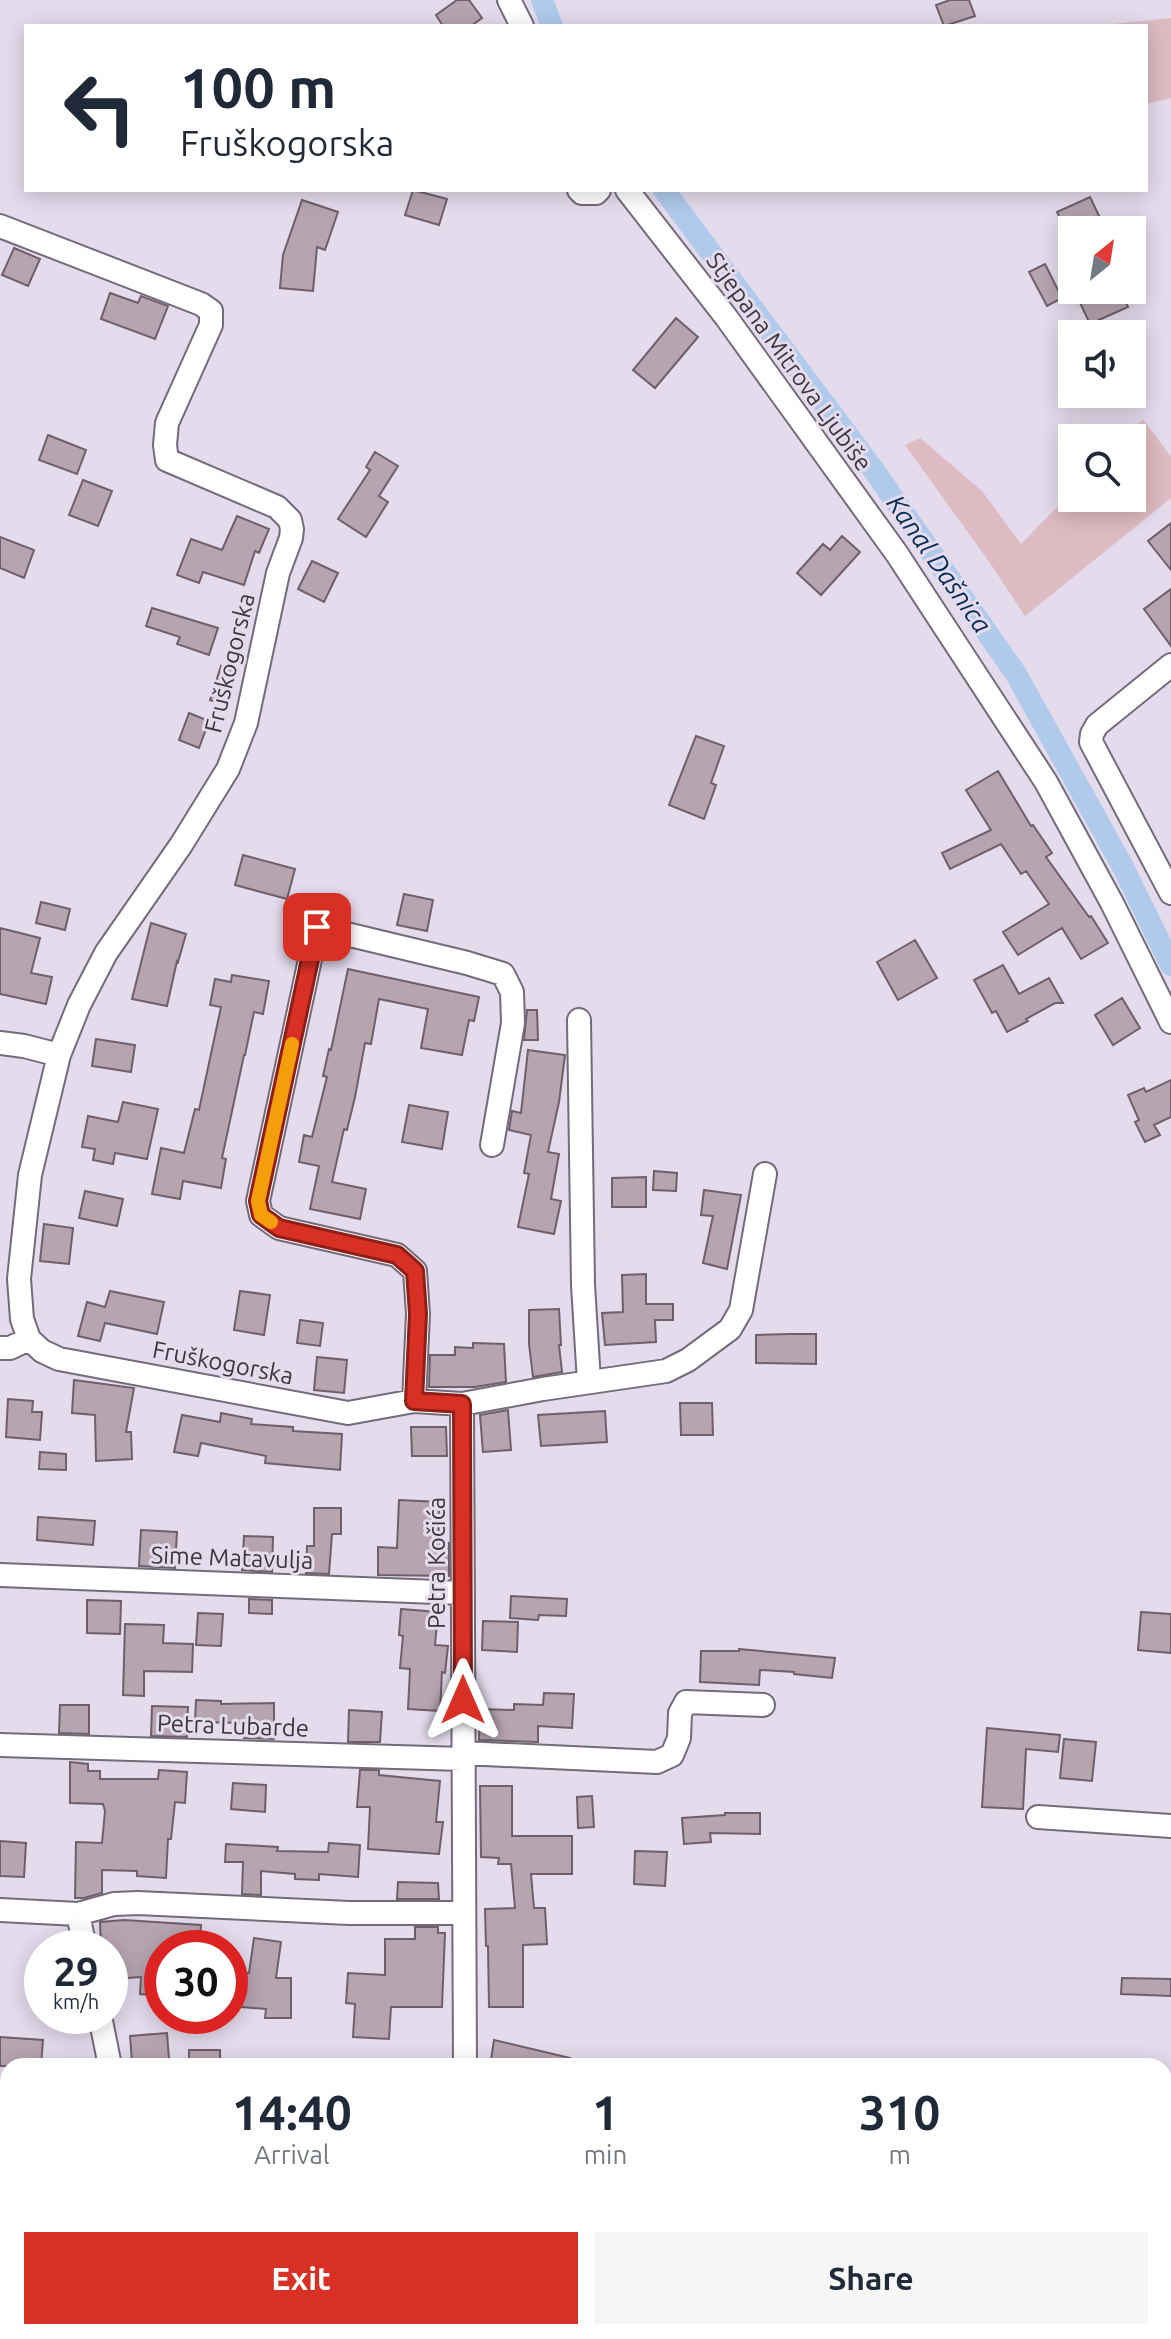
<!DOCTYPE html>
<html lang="en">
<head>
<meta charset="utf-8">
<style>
	body { margin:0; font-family:Ubuntu,sans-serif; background:#f6f6f7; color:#1f2937; height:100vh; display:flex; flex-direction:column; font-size:30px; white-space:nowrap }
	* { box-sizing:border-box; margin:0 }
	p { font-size:26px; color:#747a83 }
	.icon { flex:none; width:44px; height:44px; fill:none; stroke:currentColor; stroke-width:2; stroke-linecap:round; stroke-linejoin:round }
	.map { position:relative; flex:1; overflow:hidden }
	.side { position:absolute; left:0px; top:2058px; width:1172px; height:282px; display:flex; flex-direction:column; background:#fff; border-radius:24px 24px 0 0; box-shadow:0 4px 20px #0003 }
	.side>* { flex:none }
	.top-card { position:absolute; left:24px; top:24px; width:1124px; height:168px; border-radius:0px; box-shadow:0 4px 20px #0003; background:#fff; color:#1f2937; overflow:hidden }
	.needle { width:52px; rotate:30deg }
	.controls { position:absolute; left:1058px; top:216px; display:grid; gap:16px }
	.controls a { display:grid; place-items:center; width:88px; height:88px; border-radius:0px; background:#fff; box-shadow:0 4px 20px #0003; font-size:40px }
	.speed { position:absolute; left:24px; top:1930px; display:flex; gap:16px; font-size:40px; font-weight:700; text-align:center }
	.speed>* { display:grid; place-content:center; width:104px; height:104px; border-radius:50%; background:#fff; box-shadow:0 4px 20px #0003; line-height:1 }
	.speed small { font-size:20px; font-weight:400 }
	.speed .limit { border:12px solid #d22; background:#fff; color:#111 }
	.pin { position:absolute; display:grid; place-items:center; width:68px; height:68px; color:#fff; margin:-34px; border-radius:16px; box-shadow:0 4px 12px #0006 }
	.me { position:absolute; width:88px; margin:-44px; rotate:0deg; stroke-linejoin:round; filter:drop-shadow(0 0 6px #0008) }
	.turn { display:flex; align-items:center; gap:28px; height:168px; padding:0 24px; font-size:36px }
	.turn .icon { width:104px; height:104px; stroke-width:2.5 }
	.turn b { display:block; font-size:56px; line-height:68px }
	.eta { display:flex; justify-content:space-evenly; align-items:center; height:136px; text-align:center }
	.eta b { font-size:48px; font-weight:700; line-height:56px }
	.button { display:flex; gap:16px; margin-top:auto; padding:16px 24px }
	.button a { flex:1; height:92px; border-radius:0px; background:#d93025; color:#fff; font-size:32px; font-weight:700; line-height:92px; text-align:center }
	.button a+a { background:#f6f6f7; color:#1f2937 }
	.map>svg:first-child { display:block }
</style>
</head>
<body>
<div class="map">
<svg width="1171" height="2339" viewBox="0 0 1171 2339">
	<rect width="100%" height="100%" fill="#e4dbec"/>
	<path fill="#ddbbc2" d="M1171 18V98L1146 104V26L1103 25Z
		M1143 419 1171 457V498L1025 616 990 563 905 445 920 438 982 491 1021 544 1072 492V498H1132V438H1125Z"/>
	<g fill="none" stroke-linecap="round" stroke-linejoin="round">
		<path stroke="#b0caec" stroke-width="22" d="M542 0 552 26
			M664 190 873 469 1016 674 1123 867 1171 965"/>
	</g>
	<path fill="#b6a5b1" stroke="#6f5f6a" stroke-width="2" d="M457 0H469L482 18 471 26H443L436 15Z
		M950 0H969L975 16 944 26 936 5Z
		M413 190 447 199 439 225 405 215Z
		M1090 197 1101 220 1080 230H1072V234L1068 236 1057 212Z
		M302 200 338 212 325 250 317 247 313 291 280 288 283 255Z
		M14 248 40 259 28 286 2 275Z
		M1045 264 1062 298 1047 306 1029 272Z
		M1074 290H1120L1128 307 1090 324Z
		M110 293 138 303 141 296 168 306 155 339 101 319Z
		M676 318 698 337 655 388 633 370Z
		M48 435 86 450 77 474 39 460Z
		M375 452 398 466 379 496 388 502 366 537 338 519 370 470 366 467Z
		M83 480 112 491 98 526 69 515Z
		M237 516 269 529 259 553 255 551 244 585 203 572 199 583 177 575 191 539 222 550Z
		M1171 523V570L1148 541Z
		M842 536 860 552 821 595 797 573 823 544 830 550Z
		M0 537 34 550 24 578 0 568Z
		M312 561 338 573 324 602 298 589Z
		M1171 589V646L1144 609Z
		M152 608 218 628 209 655 177 644 180 637 146 626Z
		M221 666 237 671 226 705 210 700Z
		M189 713 209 721 199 748 179 740Z
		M696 736 724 746 711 783 716 785 704 819 669 805Z
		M998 771 1031 826 1033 825 1052 853 1046 857 1089 917 1091 916 1108 943 1081 959 1062 928 1018 955 1003 932 1049 904 1026 871 1021 874 1001 844 950 869 942 853 991 830 966 790Z
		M243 855 295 869 287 899 235 885Z
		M404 894 433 900 427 931 397 925Z
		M41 902 70 909 65 930 36 923Z
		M151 923 186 934 178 962 177 961 167 1006 132 999Z
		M0 928 40 938 31 973 52 977 46 1004 0 994Z
		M915 940 937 978 898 1000 877 962Z
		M1003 965 1019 994 1049 978 1063 1003H1055L1026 1019 1028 1021 1007 1032 996 1011 992 1013 974 980Z
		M348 969 479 997 474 1021 469 1020 462 1055 421 1048 428 1009 379 999 371 1044 365 1043 355 1097 347 1130 344 1129 332 1182 366 1189 360 1219 310 1209 319 1166 299 1162 304 1135 312 1137 327 1077 323 1076 329 1049 331 1050Z
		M232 975 269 981 263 1014 254 1012 245 1055H244L222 1158 226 1159 221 1188 183 1181 180 1199 152 1194 161 1148 184 1153 195 1109 199 1110 221 1007 210 1005 215 979 231 982Z
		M1122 998 1140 1028 1113 1045 1095 1015Z
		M527 1010H537L538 1040H524Z
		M96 1039 135 1045 131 1072 92 1066Z
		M528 1050 565 1055 559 1102 548 1152 559 1154 551 1199 561 1201 554 1234 518 1227 529 1174 524 1173 531 1135 509 1130 512 1111 521 1113Z
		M1171 1080V1117L1154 1125 1160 1135 1145 1142 1135 1122 1139 1120 1128 1095 1144 1088 1146 1092Z
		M123 1102 158 1109 147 1159 115 1153 113 1164 93 1160 95 1149 82 1147 88 1116 118 1122Z
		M409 1105 448 1112 442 1149 402 1142Z
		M654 1171 677 1173 676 1191 653 1190Z
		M646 1177V1207H612V1178Z
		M704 1190 741 1195 727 1269 703 1263 713 1216 701 1215Z
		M85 1191 123 1199 117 1226 79 1218Z
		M44 1224 73 1228 69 1264 40 1261Z
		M646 1274V1304H673V1320H655L656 1342 605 1345 602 1313 623 1312 622 1275Z
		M110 1291 164 1302 157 1334 105 1323 100 1341 78 1336 87 1302 105 1307Z
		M240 1291 270 1295 264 1335 234 1330Z
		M559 1309 561 1345H559L562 1372 533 1377 529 1344V1310Z
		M300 1320 323 1323 320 1346 297 1343Z
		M790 1334H816V1364L756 1363V1335Z
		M473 1343 504 1344 506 1382 475 1387H429L430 1355H455V1347L473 1348Z
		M317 1357 347 1360 344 1393 314 1390Z
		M74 1380 134 1388 126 1432H131L132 1459 96 1461 95 1415 72 1413Z
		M8 1399 33 1401 32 1412H42L40 1440 6 1437Z
		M680 1403H712L713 1435H681Z
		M508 1410 511 1450 483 1452 480 1415Z
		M605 1411 607 1442 541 1446 538 1415Z
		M221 1413 252 1419 251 1424 293 1427V1431L342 1434 340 1470 265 1463 266 1456 201 1443 198 1456 174 1452 182 1415 220 1422Z
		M411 1427H446L447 1456H412Z
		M40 1452 66 1454V1470L39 1469Z
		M399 1500 440 1502 438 1542 449 1543V1576L378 1575V1547L397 1548Z
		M314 1508H341V1534H332L329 1574 306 1573 307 1546H314Z
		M38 1517 95 1521 93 1545 37 1540Z
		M141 1530 177 1532 175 1568 139 1566Z
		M244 1536 273 1537 272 1572 242 1570Z
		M511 1596 567 1599 566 1616 539 1615 538 1620 510 1618Z
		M249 1599 272 1600V1614L249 1613Z
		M87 1600 121 1601 120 1634 87 1633Z
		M401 1609 438 1612 435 1645 448 1646 445 1673 442 1672 440 1711 408 1709 410 1669 400 1668 403 1636 399 1635Z
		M1141 1612 1171 1614V1653L1138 1650Z
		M198 1613 223 1614 221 1646 196 1645Z
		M483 1621 518 1622 517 1652 482 1650Z
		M125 1624 164 1625 163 1643 193 1644 192 1672 144 1671V1696L123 1695Z
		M739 1649 835 1658 832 1678 794 1674V1672L760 1670 759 1685 700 1682 701 1651H739Z
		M544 1693 574 1694 572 1728 538 1726V1742L479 1740 480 1709 514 1710V1704L543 1705Z
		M196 1700 221 1701V1704L274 1703V1739L244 1738V1723L195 1722Z
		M60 1705H89V1734L59 1733Z
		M152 1706 188 1707 187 1737 151 1736Z
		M349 1710 382 1712 380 1742H348Z
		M987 1728 1060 1735 1058 1752 1026 1749 1023 1809 982 1807Z
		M1064 1739 1096 1742 1092 1781 1060 1778Z
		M70 1762 88 1764V1771H100V1779H158L159 1770 187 1772 185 1803 175 1802 171 1839H168L166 1878 137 1876V1871L102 1870V1893L84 1898H75L76 1842 102 1843 105 1811 103 1804 70 1803Z
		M360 1770H379V1775L440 1781 436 1822H443L439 1854 368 1849 370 1807H357Z
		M233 1783 266 1785 265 1812 231 1809Z
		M480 1786H512V1836H572V1874H531L534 1908H545L547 1944 523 1945V2007H489L488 1946H486L485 1909 515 1908 511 1864H498L499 1858 481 1857Z
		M592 1796 594 1827 578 1828 577 1797Z
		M725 1813H760V1834L710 1833 711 1842 684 1844 682 1818 725 1815Z
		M0 1841 26 1843 24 1877 0 1876Z
		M329 1843 360 1845 358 1877 319 1874V1880L295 1879V1874L261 1871V1895L242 1894 243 1862H225L226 1844 278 1847 277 1851 328 1852Z
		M635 1851 667 1852 665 1886 634 1884Z
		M398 1882 438 1883 439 1899H397Z
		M124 1920 201 1925 199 1948H162V1996L140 1994 141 1977 114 1979 112 1947H101L100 1922Z
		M415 1927H438V1933H445L442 2007H391L389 2039 353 2037 355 2004 346 2003 348 1973 385 1975V1939H415Z
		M254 1938 281 1942 276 1978H291V2018H265L266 2009 230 2006V1971L249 1973Z
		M1122 1978 1171 1979V1996L1121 1994Z
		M167 2033 169 2059 132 2062 130 2036Z
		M0 2037 43 2040 41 2066H0Z
		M494 2040 570 2058 569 2066H523L524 2064 491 2060Z
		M189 2050H220V2066H189Z"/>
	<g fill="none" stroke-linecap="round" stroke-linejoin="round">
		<g stroke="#736a7a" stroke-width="26">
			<path id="minor" d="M509 0 522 26
				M579 190 582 193H596L599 190
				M627 190 726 317 897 554 1046 782 1112 903 1171 1022
				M0 226 201 304 211 311V325L167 423 165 445 167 460 277 507 290 520 292 529 291 538 278 573 246 723 228 769 181 845 106 953 79 1005 59 1055 30 1175 19 1279 22 1319 29 1339 42 1351 59 1359 348 1413 414 1401 462 1404 543 1389 666 1371 688 1360 730 1329 741 1310 765 1174
				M1171 665 1097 725 1092 734 1091 742 1171 893
				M579 1020 583 1285 589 1382
				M0 1043 24 1046 59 1055
				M0 1348H10L29 1339
				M414 1401 418 1314 415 1271 397 1255 279 1228 261 1215 258 1201 317 927 467 963 503 974 512 992 513 1023 492 1145
				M462 1404 465 2066
				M0 1575 463 1593
				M0 1745 463 1759
				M464 1753 657 1762 672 1755 679 1738 680 1713 686 1702 763 1705
				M1038 1817 1171 1826
				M0 1910 78 1914 114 1904 138 1903 349 1913H464
				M78 1914 85 1948
				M100 2016 110 2066
				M1164 2225H1171
				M0 2333 10 2339
				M121 2339V2332
				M446 2339V2332
				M767 2339V2332"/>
		</g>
		<use href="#minor" stroke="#fff" stroke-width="22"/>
	</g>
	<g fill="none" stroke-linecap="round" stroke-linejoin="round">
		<g stroke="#8d1f18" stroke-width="20">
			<path id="route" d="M317 927 258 1201 261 1215 279 1228 397 1255 415 1271 418 1314 414 1401 462 1404 463 1700"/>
		</g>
		<use href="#route" stroke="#d93025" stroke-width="14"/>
		<path stroke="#f59e0b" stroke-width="14" d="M271 1222 261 1215 258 1201 292 1044"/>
	</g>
	<g text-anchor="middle" stroke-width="6" stroke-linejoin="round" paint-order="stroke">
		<g font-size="24" fill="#3a363d" stroke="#e4dbec">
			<text transform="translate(789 362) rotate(54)" y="8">Stjepana Mitrova Ljubiše</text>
			<text transform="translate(230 663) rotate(-76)" y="8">Fruškogorska</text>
			<text transform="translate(223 1363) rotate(11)" y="8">Fruškogorska</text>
			<text transform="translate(232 1558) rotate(2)" y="8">Sime Matavulja</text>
			<text transform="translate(437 1563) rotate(-90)" y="8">Petra Kočića</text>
			<text transform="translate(233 1726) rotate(2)" y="8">Petra Lubarde</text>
		</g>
		<g font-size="26" font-style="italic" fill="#052a54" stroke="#e4dbec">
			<text transform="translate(939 564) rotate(55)" y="9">Kanal Dašnica</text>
		</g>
	</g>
</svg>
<div class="controls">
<a><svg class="needle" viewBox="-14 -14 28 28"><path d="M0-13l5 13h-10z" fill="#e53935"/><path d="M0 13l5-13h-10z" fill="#747a83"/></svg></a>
<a><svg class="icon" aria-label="sound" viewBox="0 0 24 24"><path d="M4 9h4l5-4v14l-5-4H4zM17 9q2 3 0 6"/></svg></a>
<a><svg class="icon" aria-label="search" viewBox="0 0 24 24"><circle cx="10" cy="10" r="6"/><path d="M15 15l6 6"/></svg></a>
</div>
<div class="speed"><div>29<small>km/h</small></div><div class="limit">30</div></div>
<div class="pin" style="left:317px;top:927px;background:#d93025"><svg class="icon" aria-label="arrive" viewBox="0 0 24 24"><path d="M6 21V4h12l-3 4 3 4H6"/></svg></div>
<svg class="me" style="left:463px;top:1700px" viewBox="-20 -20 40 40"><path d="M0-17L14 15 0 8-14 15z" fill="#d93025" stroke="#fff" stroke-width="4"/></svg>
<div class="top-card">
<div class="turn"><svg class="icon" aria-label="left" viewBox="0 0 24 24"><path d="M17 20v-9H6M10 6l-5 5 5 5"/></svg><div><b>100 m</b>Fruškogorska</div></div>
</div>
<section class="side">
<div class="eta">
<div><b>14:40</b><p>Arrival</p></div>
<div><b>1</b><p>min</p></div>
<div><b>310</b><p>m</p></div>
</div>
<div class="button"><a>Exit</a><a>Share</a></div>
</section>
</div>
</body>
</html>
